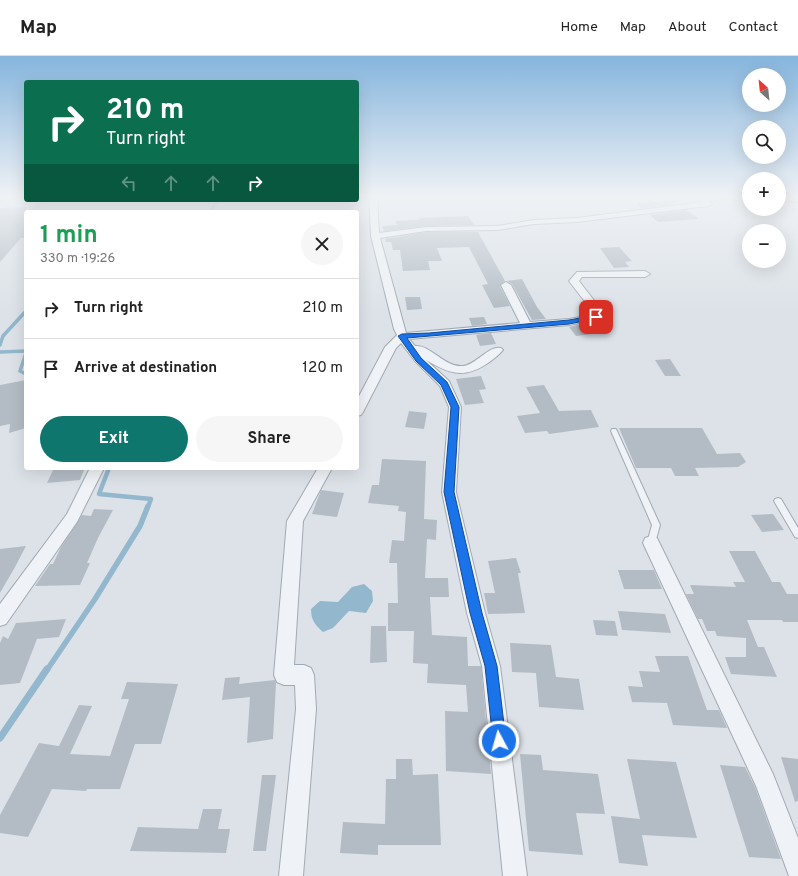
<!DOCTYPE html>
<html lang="en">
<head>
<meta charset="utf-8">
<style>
	body { margin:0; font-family:Overpass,sans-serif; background:#f6f6f6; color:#222; height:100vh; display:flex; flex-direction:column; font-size:15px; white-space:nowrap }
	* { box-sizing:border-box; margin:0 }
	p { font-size:13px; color:#767676 }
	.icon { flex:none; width:22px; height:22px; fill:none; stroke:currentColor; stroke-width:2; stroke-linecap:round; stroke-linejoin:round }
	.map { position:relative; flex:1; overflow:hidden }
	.drawer { position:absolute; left:24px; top:154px; width:335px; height:260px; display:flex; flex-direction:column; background:#fff; border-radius:4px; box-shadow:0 4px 16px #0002 }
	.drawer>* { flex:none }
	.top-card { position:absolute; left:24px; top:24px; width:335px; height:122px; border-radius:4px; box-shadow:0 4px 16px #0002; background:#0b6e4f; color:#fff; overflow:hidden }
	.needle { width:26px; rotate:333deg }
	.fabs { position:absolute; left:742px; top:12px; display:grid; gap:8px }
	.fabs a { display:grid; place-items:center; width:44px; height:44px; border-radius:50%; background:#fff; box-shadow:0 4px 16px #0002; font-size:20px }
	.pin { position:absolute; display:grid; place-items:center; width:34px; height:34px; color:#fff; margin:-17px; border-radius:8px; box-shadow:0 2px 6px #0006 }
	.me { position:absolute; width:44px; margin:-22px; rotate:354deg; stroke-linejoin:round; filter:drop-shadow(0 0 3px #0008) }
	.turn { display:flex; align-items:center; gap:14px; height:84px; padding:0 16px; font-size:18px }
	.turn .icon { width:52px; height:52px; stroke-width:2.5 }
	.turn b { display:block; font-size:28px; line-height:34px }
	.lanes { display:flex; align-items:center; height:38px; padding:0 16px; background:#0003; justify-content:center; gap:20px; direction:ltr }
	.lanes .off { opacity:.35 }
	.round { display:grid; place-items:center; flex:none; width:42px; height:42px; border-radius:21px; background:#f6f6f6 }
	.overview { display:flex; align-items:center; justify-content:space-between; height:68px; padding:0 16px }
	h1 { font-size:24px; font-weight:700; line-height:30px; color:#1e9e55 }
	.cta { display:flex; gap:8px; margin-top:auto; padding:8px 16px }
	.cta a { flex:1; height:46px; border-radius:24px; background:#0f766e; color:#fff; font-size:16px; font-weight:700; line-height:46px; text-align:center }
	.cta a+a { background:#f6f6f6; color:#222 }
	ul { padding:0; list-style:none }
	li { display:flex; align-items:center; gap:12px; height:60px; padding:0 16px; border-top:1px solid #e0e0e0 }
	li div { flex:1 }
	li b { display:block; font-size:15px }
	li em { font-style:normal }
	header { display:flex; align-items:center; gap:24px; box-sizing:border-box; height:56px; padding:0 20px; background:#fff; border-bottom:1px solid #e0e0e0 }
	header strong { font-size:19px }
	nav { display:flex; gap:22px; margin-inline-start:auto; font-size:14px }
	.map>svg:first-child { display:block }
</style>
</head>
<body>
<header>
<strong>Map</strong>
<nav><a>Home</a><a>Map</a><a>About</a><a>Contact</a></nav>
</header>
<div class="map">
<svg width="798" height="820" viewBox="0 0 798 820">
	<rect width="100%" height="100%" fill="#dce2e8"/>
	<path fill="#93b7cc" d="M364 528 372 535 373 545 366 557 349 555 333 572 323 576C315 569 311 564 311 553L320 545 338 546 352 531Z"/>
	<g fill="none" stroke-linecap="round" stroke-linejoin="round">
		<path stroke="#93b7cc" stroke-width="2.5" d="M209 156 219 144"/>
		<path stroke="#93b7cc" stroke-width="3.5" d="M0 289 3 280 26 255
			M0 296 26 295
			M26 297 20 315 26 318"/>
		<path stroke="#93b7cc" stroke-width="4.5" d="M109 412 99 438 151 443 148 451"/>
		<path stroke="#93b7cc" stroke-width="5.5" d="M47 614 95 543 140 470 148 450"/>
		<path stroke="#93b7cc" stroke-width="7" d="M0 682 47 613"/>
	</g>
	<path fill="#b3bcc5" d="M672 144 677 148 642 152 636 147Z
		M26 151V182H21L0 206V152Z
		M686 154 699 163 658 166 650 159Z
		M468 160 474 169 426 170 384 175 382 170 397 169 395 165 420 164 419 162Z
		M426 176H478L505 225 500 230 510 250 494 252 482 229 488 228 469 191 437 192 442 205H428L430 214 403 215 400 194H393L391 186H386L385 183Z
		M619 191 632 205 625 206 629 211 614 212 600 192Z
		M522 223 537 251 546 263 532 264 512 228 507 225Z
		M405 241H420L422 253 407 254Z
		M484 261 487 268 472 270 469 262Z
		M582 268 591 278 576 280 569 271Z
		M491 277 496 288 480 290 476 279Z
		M670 303 681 320H665L655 304Z
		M481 320 486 333 479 334 484 347 465 349 456 323Z
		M26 324V372L9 377 10 368 0 370V329Z
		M544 329 559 355 591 354 599 371 549 378 547 375 525 377 517 360 540 357 526 331Z
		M409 355 427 357 424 373 405 371Z
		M619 372H702L717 398 740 397 746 406 738 411 695 412 699 420H675L671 412H636Z
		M382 403 426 405 424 463 437 464 436 484 427 483 425 522H448L449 541H430L432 579 467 581 468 610H481L491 718 446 715 445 655 468 656 466 629 427 627 428 608 413 607 414 575H388V547H398L397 507H389L392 484 404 485 406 456 398 455 399 450 368 447 372 429H379Z
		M54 412H85L80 424 47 427Z
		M321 434 344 437 337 461 312 458Z
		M94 453 113 454 98 482 87 507H90L80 529 35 530 50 508H53L61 491 82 459 91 460Z
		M773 458 784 474 762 476 751 459Z
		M26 490 15 511 0 537V493Z
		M729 495H755L772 526H780L787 538H798V566H783L782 564H747L758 591H764L777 621 731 618 725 601H746V582L717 580 715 575H707L702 563H698L686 538H694L690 529 736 531 733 526H745Z
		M516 502 521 517H518L525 557 488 558 484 537H495L488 505Z
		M618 514H654L662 533H624Z
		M618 555 665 558 671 577 622 574Z
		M66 563 59 581 37 583 20 627 0 629V587L3 580 8 583 16 567Z
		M593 564 615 565 618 580 596 579Z
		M371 570H386L387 606 370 607Z
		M510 587 551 589 556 621 579 623 584 654 539 651 536 617 512 616Z
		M655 600H688L707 654H719L727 672 673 669 667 647 632 646 628 630 643 631 639 615 660 616Z
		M240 621 239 628 275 624 276 627 273 683 247 687 250 641 222 644 225 622Z
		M127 626 178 628 161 688H135L120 733H87L86 735 52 733 28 781 0 777V759L39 687 59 690 79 649 92 650 70 698 110 700 129 643H121Z
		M520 698 541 699 543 714 598 718 605 758 576 757 583 799 529 795Z
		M781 701 798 703V745L795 746Z
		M396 703H412L413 719 438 718 441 789H378V799L340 797 343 766 385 768 386 723H396Z
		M627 703 676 706 697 782 642 779 648 810 619 807 611 760 640 763Z
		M720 709 745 711 755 731 781 803 749 801Z
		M262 719H276L266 795H253Z
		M203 753H222L218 773H230L226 797 130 795 138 771 198 773Z"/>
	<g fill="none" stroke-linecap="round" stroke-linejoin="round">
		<g stroke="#a1aab2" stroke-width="2">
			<path id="lane" d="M612 373H616L617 375 660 469 655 487 654 489 651 490 648 489 647 487 652 469 611 375Z
				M778 442 781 443 798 472V482L795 481 774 445 775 443Z"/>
		</g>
		<g stroke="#a1aab2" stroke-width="2">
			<path id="street" d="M369 141H377L379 177 426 171 497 170 534 164 577 162 703 146 700 143 703 141H729L725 143 709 145 712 148 708 150 577 166 534 168 497 174 426 175 380 182 406 277 520 267 501 229 506 226 511 229 530 266 569 263 592 259 593 256 569 225 577 216 645 215 650 218 645 221H582L579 225 603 256 600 263 569 269 409 283 415 290C430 288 445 312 463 310 476 309 489 289 501 292L503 294C498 300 491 305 485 309 462 323 448 317 426 304L449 325 461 351 456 436 485 557 500 610 527 820H503L482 610 467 557 442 436 449 351 440 330 415 305 401 287 396 292 363 356 361 359 357 360V344L385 291 397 279 394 273 371 180Z
				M779 141 798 142V146L779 144Z
				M90 412H104L77 466 6 568 0 570V548L67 458Z
				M318 412H332L303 465 294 609H304L311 612 314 619 316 653 303 820H279L296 653 295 629H284L277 626 274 619 287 465Z
				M651 480 657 482 773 718 798 782V820H789L756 730 643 487 645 482Z"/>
		</g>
		<use href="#lane" fill="#eff2f6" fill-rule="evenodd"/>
		<use href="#street" fill="#eff2f6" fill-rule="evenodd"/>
	</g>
	<linearGradient id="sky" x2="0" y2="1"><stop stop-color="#86b5dd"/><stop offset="0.55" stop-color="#eff2f5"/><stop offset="1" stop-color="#eff2f5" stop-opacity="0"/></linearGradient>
	<rect width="798" height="256" fill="url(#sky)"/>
	<path fill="#1a73e8" stroke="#114b97" d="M596 259 600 261 599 262 569 268 407 282 421 302 447 326 459 351 454 436 482 557 497 610 506 685 504 690 499 692 495 690 493 685 485 610 470 557 444 436 451 351 441 329 416 305 398 280 402 278 429 277 569 264Z"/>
</svg>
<div class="fabs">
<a><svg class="needle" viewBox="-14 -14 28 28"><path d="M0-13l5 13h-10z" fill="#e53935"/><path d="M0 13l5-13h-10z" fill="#767676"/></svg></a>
<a><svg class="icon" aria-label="search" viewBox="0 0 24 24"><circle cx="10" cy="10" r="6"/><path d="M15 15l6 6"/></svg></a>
<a>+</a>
<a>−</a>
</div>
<div class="pin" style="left:596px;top:261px;background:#d93025"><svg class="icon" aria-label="arrive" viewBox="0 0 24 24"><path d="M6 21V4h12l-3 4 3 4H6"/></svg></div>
<svg class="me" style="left:499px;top:685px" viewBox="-20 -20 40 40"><circle r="17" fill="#1a73e8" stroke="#fff" stroke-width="3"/><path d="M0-11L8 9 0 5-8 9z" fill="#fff"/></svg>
<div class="top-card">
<div class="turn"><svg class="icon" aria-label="right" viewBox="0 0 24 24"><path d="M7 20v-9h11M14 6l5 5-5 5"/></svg><div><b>210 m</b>Turn right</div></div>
<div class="lanes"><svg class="icon off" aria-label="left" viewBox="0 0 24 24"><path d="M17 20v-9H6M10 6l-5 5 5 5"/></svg><svg class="icon off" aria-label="ahead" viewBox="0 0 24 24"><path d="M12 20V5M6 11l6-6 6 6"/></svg><svg class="icon off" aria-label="ahead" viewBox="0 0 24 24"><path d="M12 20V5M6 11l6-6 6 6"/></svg><svg class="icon" aria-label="right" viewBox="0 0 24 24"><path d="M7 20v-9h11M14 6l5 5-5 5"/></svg></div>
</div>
<section class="drawer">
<div class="overview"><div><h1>1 min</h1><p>330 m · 19:26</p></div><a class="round"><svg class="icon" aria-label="close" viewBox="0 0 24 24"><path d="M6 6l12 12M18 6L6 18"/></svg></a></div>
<ul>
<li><svg class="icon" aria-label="right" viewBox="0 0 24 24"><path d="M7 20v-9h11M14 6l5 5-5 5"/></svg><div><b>Turn right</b></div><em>210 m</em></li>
<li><svg class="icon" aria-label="arrive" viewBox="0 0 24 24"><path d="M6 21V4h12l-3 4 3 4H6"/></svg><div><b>Arrive at destination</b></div><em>120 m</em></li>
</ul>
<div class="cta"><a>Exit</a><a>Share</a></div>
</section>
</div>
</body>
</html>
